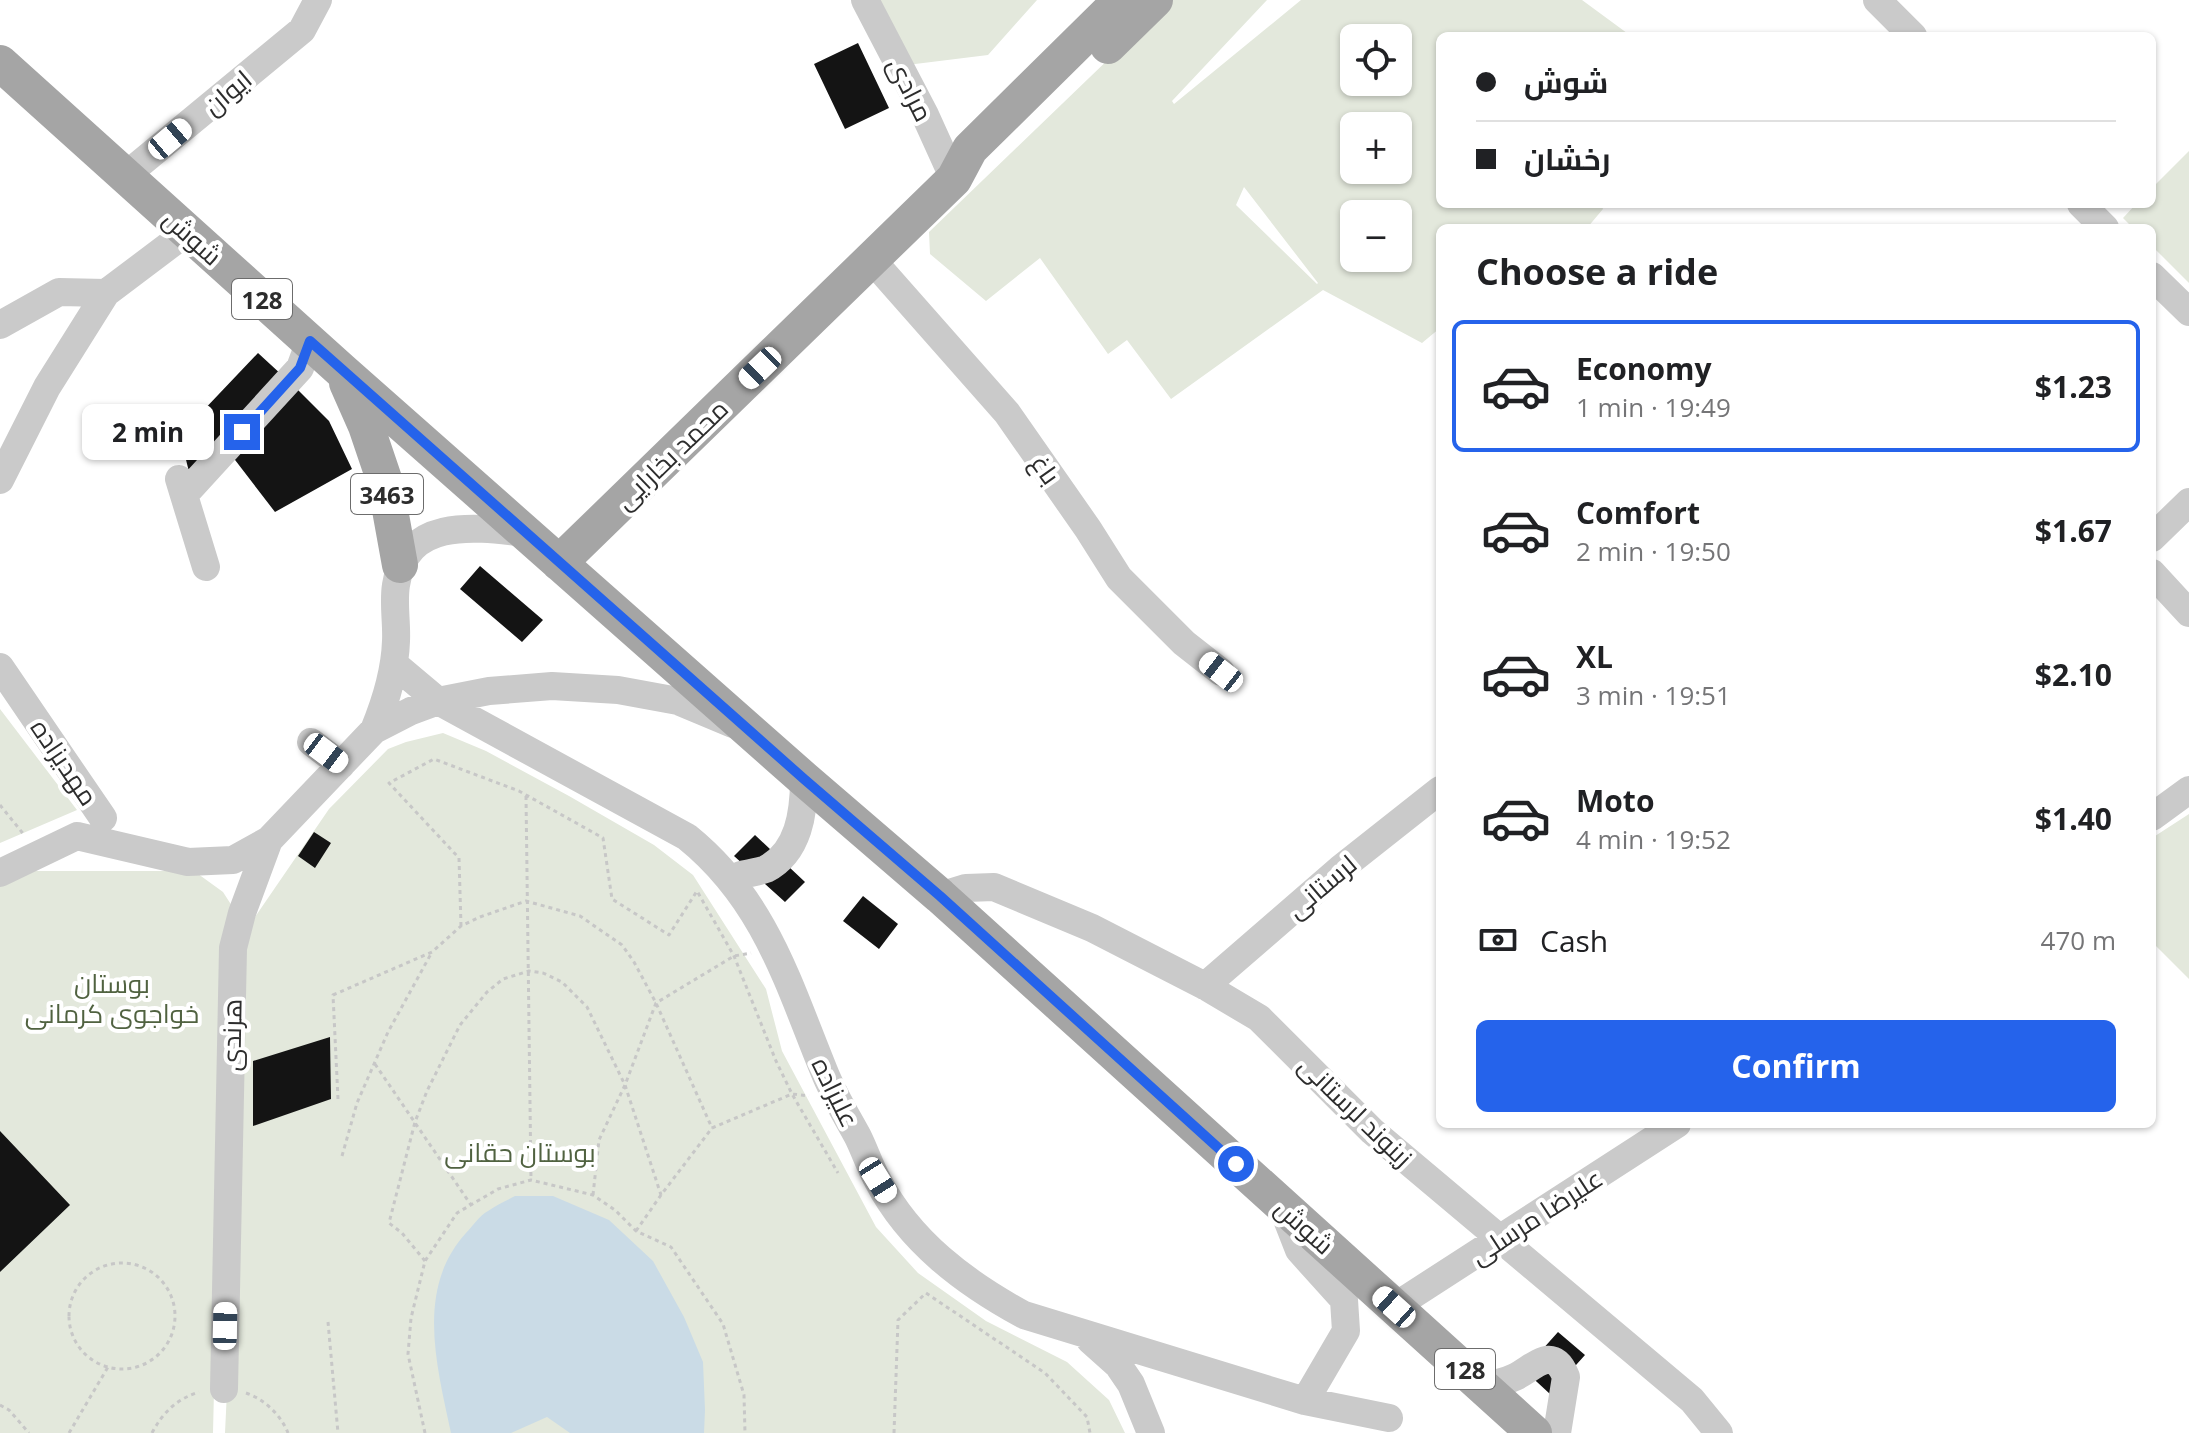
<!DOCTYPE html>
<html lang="en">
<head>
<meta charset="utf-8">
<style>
	:root { --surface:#fff; --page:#f6f6f6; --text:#202124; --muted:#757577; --line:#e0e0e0; --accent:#2563eb }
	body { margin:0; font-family:"Open Sans",Cairo,sans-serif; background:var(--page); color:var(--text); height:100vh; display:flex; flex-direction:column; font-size:30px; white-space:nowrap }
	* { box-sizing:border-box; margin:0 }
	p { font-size:26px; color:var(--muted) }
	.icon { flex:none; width:44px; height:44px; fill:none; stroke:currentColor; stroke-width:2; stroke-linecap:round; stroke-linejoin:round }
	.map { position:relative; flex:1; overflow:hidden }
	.panel { position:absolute; left:1436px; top:224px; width:720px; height:904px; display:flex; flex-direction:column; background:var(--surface); border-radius:12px; box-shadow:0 2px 6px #0004 }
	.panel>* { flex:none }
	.banner { position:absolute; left:1436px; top:32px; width:720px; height:176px; border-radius:12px; box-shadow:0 2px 6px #0004; display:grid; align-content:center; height:176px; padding:0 40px; background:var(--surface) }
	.tools { position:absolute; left:1340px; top:24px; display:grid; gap:16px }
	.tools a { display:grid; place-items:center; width:72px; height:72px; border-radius:12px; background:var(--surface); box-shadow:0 2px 6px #0004; font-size:40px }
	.end { position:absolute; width:36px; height:36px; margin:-18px; border:10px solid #2563eb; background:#fff; box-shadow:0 0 0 4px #fff }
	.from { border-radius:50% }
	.bubble { position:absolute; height:56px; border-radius:12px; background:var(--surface); box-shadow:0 2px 6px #0004; font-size:26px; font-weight:700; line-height:56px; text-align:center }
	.car { position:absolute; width:24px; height:48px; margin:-24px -12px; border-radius:10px; box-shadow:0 0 6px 2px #0007; background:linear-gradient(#fff 24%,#345 0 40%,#fff 0 76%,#345 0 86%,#fff 0) }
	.banner b { display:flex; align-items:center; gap:28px; height:76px; font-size:30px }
	.banner b+b { border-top:2px solid var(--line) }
	.banner i { width:20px; height:20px; background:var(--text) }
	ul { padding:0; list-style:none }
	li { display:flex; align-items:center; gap:24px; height:132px; margin:0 16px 12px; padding:0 24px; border:4px solid transparent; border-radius:12px }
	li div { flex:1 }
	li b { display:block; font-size:30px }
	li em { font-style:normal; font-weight:700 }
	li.on { border-color:var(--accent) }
	li>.icon { width:72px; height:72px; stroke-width:1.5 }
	h2 { padding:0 40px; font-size:36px; line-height:96px }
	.pay { display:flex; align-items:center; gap:20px; height:88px; padding:0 40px; font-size:30px }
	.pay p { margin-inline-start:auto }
	.button { display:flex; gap:16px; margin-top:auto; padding:16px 40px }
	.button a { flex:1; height:92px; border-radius:12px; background:var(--accent); color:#fff; font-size:32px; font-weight:700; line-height:92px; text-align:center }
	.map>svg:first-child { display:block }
	.green { fill:#e3e8dc; fill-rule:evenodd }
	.water { fill:#cadbe6 }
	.building { fill:#141414 }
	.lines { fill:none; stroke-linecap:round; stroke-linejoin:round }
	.path { stroke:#c7c7c7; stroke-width:3; stroke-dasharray:4 4; stroke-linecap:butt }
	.minor { stroke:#cacaca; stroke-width:28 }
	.major { stroke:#a5a5a5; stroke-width:36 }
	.route { stroke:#2563eb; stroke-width:10 }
	.labels { text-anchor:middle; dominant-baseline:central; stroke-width:8; stroke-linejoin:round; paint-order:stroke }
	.shield { fill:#fff; stroke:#6c6c6c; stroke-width:2 }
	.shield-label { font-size:24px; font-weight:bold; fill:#2d2d2d }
	.street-label { font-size:26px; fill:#2d2d2d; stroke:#fff }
	.park-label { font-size:26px; fill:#506240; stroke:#fff }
</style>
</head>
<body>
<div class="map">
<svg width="2189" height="1433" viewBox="0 0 2189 1433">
	<rect width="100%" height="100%" fill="#fff"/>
	<!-- green -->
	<path class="green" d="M877 0H1037L988 55 907 65Z
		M1170 0H1267L1172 101 1174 104 1301 0H1582L1631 36H1440V204H1601L1603 209 1587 228H1440V328L1422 343 1323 290 1171 399 1127 340 1108 354 1040 258 986 301 930 254 929 232ZM1354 38H1398V82H1354ZM1354 126H1398V170H1354ZM1244 187 1318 283 1317 284 1236 205ZM1354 214H1398V258H1354Z
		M2189 151V283L2152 246V228H2133L2123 218 2136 204H2152V188Z
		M0 709 77 810 0 843Z
		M443 733 486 751 569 796 654 845 693 875 766 989 782 1051 876 1227 918 1273 986 1321 1067 1362 1109 1400 1125 1433H225L239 1140 237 972 255 917 329 809 388 749 406 742Z
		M2189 814V979L2152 942V838Z
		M33 871H194L223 892 232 906 225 929 213 1433H0V885Z"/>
	<!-- water -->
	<path class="water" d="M515 1196H553L609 1220 653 1261 684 1317 703 1362 705 1410 704 1433H570L547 1417 511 1433H451C437 1366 415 1289 466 1233 473 1226 479 1216 488 1211 496 1205 506 1201 515 1196Z"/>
	<!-- building -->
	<path class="building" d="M858 43 889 108 845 129 814 64Z
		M258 353 283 376 189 472 180 435Z
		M297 389 329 421 352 469 275 512 232 456Z
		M480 566 543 620 522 642 460 589Z
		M314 832 331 843 315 868 298 856Z
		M755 835 805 882 785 902 734 856Z
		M863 896 898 924 879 949 843 921Z
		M330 1037 331 1099 253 1126V1061Z
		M0 1131 70 1205 0 1272Z
		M1558 1332 1585 1355 1550 1394 1524 1370Z"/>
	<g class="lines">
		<!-- path -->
		<path class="path" d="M526 796 531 1180
			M0 805 25 836
			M461 926 459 858 389 783 434 759 519 791 603 838 612 899 669 935 697 891 734 956 776 1061 792 1094 838 1173
			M375 1064 471 1205
			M338 1099 333 995 432 952 461 926 480 917 526 901 580 916 622 945 634 962 656 1003 712 1128
			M342 1156 357 1103 388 1032 432 952
			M593 1195 599 1140 625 1085 656 1003 734 956 751 953
			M636 1231 661 1195 712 1128 792 1094 809 1096
			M425 1261 402 1233 389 1223 415 1122 427 1091 460 1025 487 992 503 979 529 971 543 973 562 982 587 1007 625 1085 661 1195
			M69 1316a53 53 0 1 1 106 0a53 53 0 1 1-106 0Z
			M328 1322 338 1433
			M246 1393C264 1399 281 1415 288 1433
			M0 1405 9 1410 29 1433
			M69 1433 108 1367
			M152 1433C163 1412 177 1399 199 1392
			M425 1433 408 1354 411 1318 425 1261 457 1213 498 1189 531 1180 593 1195 615 1210 636 1231 671 1247 723 1324 744 1395 745 1433
			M894 1433 898 1320 926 1293 1045 1373 1087 1417 1090 1433"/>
		<!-- minor -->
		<path class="minor" d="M865 0 925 115 954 179
			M1877 0 1913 36
			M125 176 302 30 318 0
			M2081 204 2105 228
			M872 260 1007 413 1088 529 1119 578 1184 643 1221 672
			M2152 276 2189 312
			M0 325 59 292 106 293 187 232
			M179 479 206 567
			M0 480 47 387 106 293
			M184 495 300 368 310 341
			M2152 538 2189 502
			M2152 573 2189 613
			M394 664 438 701 687 837C765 900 788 983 824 1071 833 1094 846 1115 858 1137 865 1151 870 1167 878 1181 910 1242 965 1283 1024 1315L1305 1401 1389 1418
			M0 667 103 818
			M374 730C386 701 395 672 396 641 397 623 393 603 396 585 406 517 475 527 526 533
			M311 742 341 765
			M2152 817 2189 790
			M0 873 77 836 188 862 233 860 269 840
			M741 875C748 873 758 872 766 869 799 852 804 812 804 779
			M940 896 966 888 994 887 1092 928 1205 986 1259 1018 1372 1131 1692 1400 1719 1433
			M1205 986 1340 869 1440 790
			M1283 1209 1299 1250 1344 1300 1346 1331 1305 1401
			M1394 1307 1677 1124
			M1090 1340 1118 1365 1131 1384 1151 1433
			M1483 1386C1494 1384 1505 1382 1515 1377 1535 1367 1553 1344 1566 1377L1557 1433
			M224 1389 233 948 242 913 269 840 374 730 411 711 438 701 489 691 552 686 618 690 678 701 733 724"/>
		<!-- major -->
		<path class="major" d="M1108 46 1155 0
			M0 63 342 371 804 779 940 896 1534 1433
			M347 383 366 426 385 482 400 565
			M559 563 954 179 970 149 1121 0"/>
	</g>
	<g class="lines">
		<!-- route -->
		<path class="route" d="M242 432 300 368 310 341 804 779 940 896 1236 1164"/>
	</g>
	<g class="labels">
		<!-- shield labels -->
		<g class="shield">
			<rect x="232" y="279" width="60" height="40" rx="6"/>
			<rect x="351" y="474" width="72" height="40" rx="6"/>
			<rect x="1435" y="1349" width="60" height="40" rx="6"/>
		</g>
		<g class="shield-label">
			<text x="262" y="299">128</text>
			<text x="387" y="494">3463</text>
			<text x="1465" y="1369">128</text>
		</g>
		<!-- street labels -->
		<g class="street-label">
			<text transform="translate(911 89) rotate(63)">مرادی</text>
			<text transform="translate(227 92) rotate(-40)">ایوان</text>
			<text transform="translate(193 237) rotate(42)">شوش</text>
			<text transform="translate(671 454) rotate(-44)">محمد بخارایی</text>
			<text transform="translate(1046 469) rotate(55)">باغ</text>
			<text transform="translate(65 762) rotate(56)">مهدیزاده</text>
			<text transform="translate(1321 886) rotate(-40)">لرستانی</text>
			<text transform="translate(231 1035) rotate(-89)">هرندی</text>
			<text transform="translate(836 1092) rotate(64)">علیزاده</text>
			<text transform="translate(1356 1111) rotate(44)">زینوند لرستانی</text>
			<text transform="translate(1536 1216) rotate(-33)">علیرضا مرسلی</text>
			<text transform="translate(1305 1226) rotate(42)">شوش</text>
		</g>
		<!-- park labels -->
		<g class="park-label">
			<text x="112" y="983">بوستان<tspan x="112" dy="30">خواجوی کرمانی</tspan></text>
			<text x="520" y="1152">بوستان حقانی</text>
		</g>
	</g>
</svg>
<div class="tools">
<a><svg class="icon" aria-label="locate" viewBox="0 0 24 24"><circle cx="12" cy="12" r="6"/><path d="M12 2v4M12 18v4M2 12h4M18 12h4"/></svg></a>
<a>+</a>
<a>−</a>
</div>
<i class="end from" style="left:1236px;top:1164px"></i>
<i class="end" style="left:242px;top:432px"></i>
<div class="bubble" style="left:82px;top:404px;width:132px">2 min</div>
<i class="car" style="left:170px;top:139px;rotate:50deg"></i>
<i class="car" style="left:760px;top:368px;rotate:226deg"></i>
<i class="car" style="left:1221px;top:672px;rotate:308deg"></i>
<i class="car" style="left:326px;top:753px;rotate:127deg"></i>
<i class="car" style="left:878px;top:1180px;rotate:148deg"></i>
<i class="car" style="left:1394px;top:1307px;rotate:312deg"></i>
<i class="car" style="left:225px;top:1326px;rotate:1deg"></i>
<div class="banner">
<b><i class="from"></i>شوش</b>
<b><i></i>رخشان</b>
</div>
<section class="panel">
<h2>Choose a ride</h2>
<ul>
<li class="on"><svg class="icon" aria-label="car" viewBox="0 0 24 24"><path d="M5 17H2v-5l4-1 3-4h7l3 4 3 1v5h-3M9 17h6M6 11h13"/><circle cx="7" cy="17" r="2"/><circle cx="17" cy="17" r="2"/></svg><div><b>Economy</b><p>1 min · 19:49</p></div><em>$1.23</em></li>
<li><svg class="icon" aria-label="car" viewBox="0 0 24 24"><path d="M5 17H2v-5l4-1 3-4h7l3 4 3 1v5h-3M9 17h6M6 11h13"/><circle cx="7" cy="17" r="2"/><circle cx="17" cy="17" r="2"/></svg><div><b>Comfort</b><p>2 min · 19:50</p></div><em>$1.67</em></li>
<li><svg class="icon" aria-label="car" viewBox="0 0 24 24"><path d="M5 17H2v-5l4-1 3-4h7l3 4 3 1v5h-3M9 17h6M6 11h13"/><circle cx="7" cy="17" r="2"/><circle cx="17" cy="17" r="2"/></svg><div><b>XL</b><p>3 min · 19:51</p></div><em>$2.10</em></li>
<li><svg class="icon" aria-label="car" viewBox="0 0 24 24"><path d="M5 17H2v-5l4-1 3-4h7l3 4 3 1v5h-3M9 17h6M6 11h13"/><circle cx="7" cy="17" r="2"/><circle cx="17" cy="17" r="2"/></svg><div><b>Moto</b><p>4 min · 19:52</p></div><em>$1.40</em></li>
</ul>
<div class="pay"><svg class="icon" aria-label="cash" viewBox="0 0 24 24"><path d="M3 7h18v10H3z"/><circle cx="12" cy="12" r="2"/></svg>Cash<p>470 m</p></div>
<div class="button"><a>Confirm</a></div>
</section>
</div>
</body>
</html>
